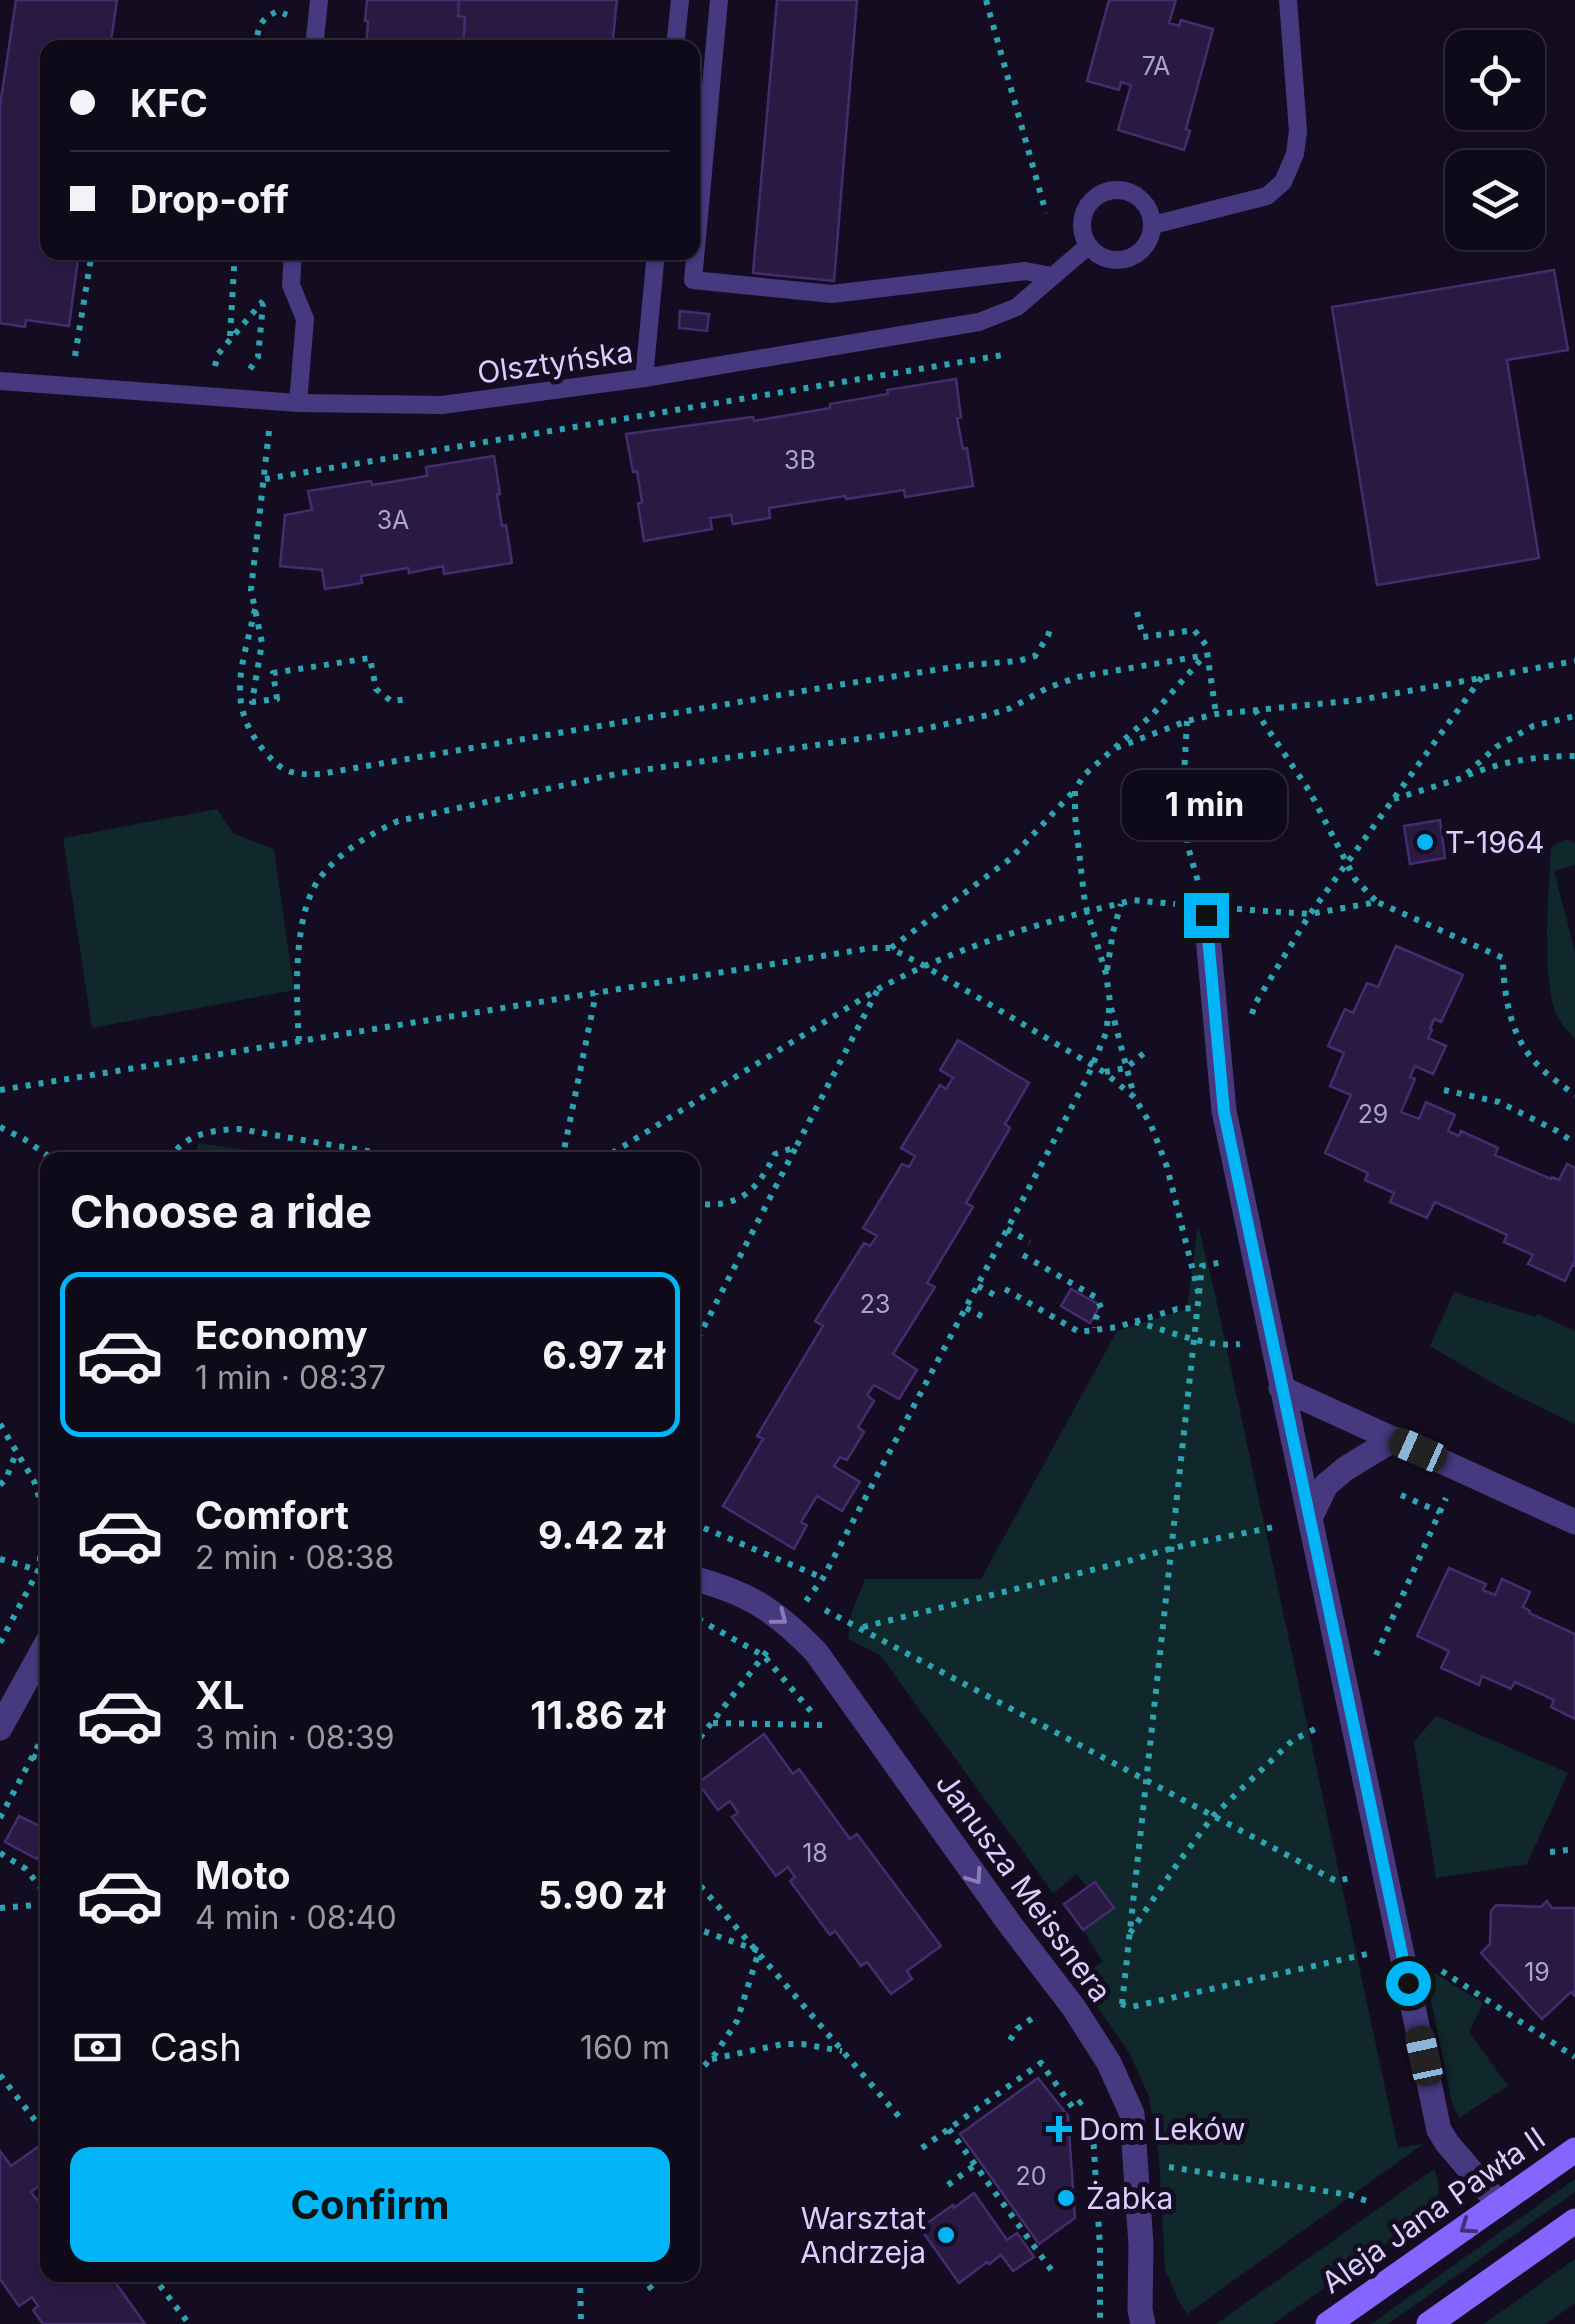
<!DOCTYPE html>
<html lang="en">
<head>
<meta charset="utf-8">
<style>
	:root { --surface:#0f0a19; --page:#181322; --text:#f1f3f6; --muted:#9b9aa2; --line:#2f2b38; --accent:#02b5f6 }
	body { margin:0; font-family:Inter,sans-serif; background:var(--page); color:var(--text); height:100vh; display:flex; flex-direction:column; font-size:38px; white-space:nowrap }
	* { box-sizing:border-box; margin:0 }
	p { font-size:32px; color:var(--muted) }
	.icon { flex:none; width:55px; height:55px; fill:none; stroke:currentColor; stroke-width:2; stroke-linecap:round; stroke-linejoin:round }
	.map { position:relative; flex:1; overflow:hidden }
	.sheet { position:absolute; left:40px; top:1152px; width:660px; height:1130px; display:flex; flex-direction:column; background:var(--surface); border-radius:20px; box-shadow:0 2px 8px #0004,0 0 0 2px var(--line) }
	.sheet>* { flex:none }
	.hud { position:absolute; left:40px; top:40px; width:660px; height:220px; border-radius:20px; box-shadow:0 2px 8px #0004,0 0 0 2px var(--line); display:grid; align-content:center; height:220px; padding:0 30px; background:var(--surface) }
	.fabs { position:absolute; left:1445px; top:30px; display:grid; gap:20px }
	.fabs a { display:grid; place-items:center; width:100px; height:100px; border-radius:20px; background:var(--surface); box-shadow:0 2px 8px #0004,0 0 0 2px var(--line); font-size:50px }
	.end { position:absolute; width:45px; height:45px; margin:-22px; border:12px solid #02b5f6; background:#111; box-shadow:0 0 0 5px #111 }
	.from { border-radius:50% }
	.bubble { position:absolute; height:70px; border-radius:20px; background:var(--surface); box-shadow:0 2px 8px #0004,0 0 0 2px var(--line); font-size:32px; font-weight:700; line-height:70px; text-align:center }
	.car { position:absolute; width:30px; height:60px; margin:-30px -15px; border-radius:12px; box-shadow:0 0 8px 2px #0007; background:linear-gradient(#222 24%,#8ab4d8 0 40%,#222 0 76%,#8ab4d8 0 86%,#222 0) }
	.hud b { display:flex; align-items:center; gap:35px; height:95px; font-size:38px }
	.hud b+b { border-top:2px solid var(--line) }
	.hud i { width:25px; height:25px; background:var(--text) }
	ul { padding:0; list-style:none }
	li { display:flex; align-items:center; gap:30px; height:165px; margin:0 20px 15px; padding:0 10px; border:5px solid transparent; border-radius:20px }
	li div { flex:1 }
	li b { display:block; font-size:38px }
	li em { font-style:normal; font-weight:700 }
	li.selected { border-color:var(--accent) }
	li>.icon { width:90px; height:90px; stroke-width:1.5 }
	h2 { padding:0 30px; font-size:45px; line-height:120px }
	.pay { display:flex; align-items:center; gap:25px; height:110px; padding:0 30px; font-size:38px }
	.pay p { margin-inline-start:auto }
	.primary-button { display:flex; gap:20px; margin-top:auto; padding:20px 30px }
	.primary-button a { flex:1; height:115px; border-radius:20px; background:var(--accent); color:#111; font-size:40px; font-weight:700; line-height:115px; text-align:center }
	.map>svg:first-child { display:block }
	.green { fill:#10272b }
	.building { fill:#281a42; stroke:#442c6e; stroke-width:2.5 }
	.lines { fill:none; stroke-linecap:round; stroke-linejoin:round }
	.path { stroke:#2fa4b1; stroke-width:6; stroke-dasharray:5 8; stroke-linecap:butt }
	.lane { stroke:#473980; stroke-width:18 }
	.street { stroke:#473980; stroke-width:25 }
	.secondary { stroke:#8366fe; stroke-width:25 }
	.oneway { stroke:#8a7cb9 }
	.oneway2 { stroke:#403179 }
	.route { stroke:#02b5f6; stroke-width:12 }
	.poi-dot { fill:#02b5f6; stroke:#140d21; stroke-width:4 }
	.labels { text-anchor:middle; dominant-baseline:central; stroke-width:10; stroke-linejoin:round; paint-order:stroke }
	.number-label { font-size:25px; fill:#aea1d0 }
	.street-label { font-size:30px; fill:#dbceff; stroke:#140d21 }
	.poi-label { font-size:30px; fill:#dbceff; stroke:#140d21; text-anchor:start }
</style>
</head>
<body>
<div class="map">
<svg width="1575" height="2324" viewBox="0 0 1575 2324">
	<rect width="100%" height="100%" fill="#140d21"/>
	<!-- green -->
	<path class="green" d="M217 809 234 834 274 849 294 990 92 1028 63 838Z
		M1566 839 1575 843V865L1554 871 1575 952V1039C1569 1032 1560 1023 1556 1014 1541 975 1549 890 1551 847Z
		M198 1143 313 1160H196Z
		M1198 1225 1213 1285 1398 2148 1423 2144 1187 2314 1178 2300 1165 2269 1159 2156 1149 2097 1130 2054 1078 1979 1103 1962 1083 1930 1114 1907 1095 1882 1087 1887 1077 1874 1053 1893 880 1655 848 1639 852 1611 865 1579H981L1117 1331 1187 1309Z
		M1454 1292 1535 1317 1538 1314 1575 1331V1424L1503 1389 1430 1346Z
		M1436 1716 1568 1773 1527 1864 1436 1878 1414 1742Z
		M1428 1972H1433L1483 2003 1469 2032 1508 2086 1459 2118 1452 2103 1426 1975Z
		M1434 2169C1441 2184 1440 2198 1431 2213L1273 2324H1216Z
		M1575 2179V2192L1388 2324H1371Z
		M1575 2259V2303L1546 2324H1484Z"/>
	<!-- building -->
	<path class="building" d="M16 0H117L110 48H48V252H79L69 326 26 320 25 327 0 323V106Z
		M367 0H459L458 16 465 17 463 48H366L368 21H365Z
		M459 0H617L612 48H463L465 17 458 16Z
		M777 0H857L834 281 753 273Z
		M1109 0H1176L1169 23 1179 26 1181 20 1213 29 1186 129 1190 131 1184 150 1118 130 1131 85 1121 82 1119 90 1087 81Z
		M1554 270 1568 350 1507 360 1539 558 1377 585 1332 307Z
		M680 311 709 314 707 331 679 328Z
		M956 379 961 417 957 418 963 449 967 448 973 486 905 497 904 490 846 499 845 496 769 508 770 518 733 524 731 515 710 518 712 529 644 541 638 503 642 502 637 471 633 472 626 434 753 417 754 421 830 408V404L888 394 887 390Z
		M494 456 500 494H497L502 526 506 525 512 563 444 574 443 566 409 573 408 568 361 576 362 583 325 589 322 570 280 566 285 515 312 510 308 491 371 481 372 485 427 476 426 467Z
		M1440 820 1445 858 1410 864 1404 826Z
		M1396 946 1463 975 1441 1022 1434 1019 1430 1029 1432 1030 1428 1038 1446 1046 1433 1074 1415 1066 1410 1077 1415 1079 1401 1112 1419 1119 1426 1102 1455 1115 1448 1131 1459 1136 1461 1131 1498 1148 1495 1155 1551 1179 1552 1177 1559 1180 1567 1164 1575 1168V1266L1573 1264 1565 1281 1528 1264 1533 1255 1504 1242 1507 1235 1435 1202 1427 1218 1390 1202 1394 1193 1365 1180 1368 1173 1325 1153 1351 1095 1330 1086 1344 1053 1328 1046 1345 1009 1353 1013 1367 983 1378 987Z
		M958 1040 1029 1083 1005 1124 1010 1128 966 1203 973 1207 927 1283 935 1287 893 1354 917 1370 899 1399 874 1385 867 1395 874 1401 858 1427 864 1432 847 1460 840 1457 834 1466 860 1482 842 1511 817 1496 801 1522 807 1525 794 1549 723 1506 763 1439 757 1436 823 1326 815 1321 864 1243 870 1246 877 1236 863 1228 902 1164 909 1167 915 1156 901 1148 940 1085 946 1089 953 1078 940 1070Z
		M1071 1289 1100 1305 1090 1323 1061 1306Z
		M1449 1568 1486 1584 1483 1590 1495 1595 1502 1579 1530 1592 1523 1607 1530 1611 1529 1613 1575 1634V1719L1551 1707 1554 1700 1515 1682 1511 1689 1482 1676 1479 1685 1441 1668 1449 1651 1417 1636Z
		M764 1734 793 1774 799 1769 850 1839 857 1834 941 1946 907 1971 912 1979 891 1994 867 1962 861 1966 835 1931 830 1935 790 1881 795 1877 788 1867 776 1876 732 1817 738 1813 730 1801 718 1810 698 1783Z
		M19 1816 48 1830V1838L37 1859 5 1842Z
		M1095 1882 1114 1908 1083 1930 1064 1904Z
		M1547 1901 1552 1908H1575V1996L1571 1992 1542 2019 1481 1953 1490 1944 1491 1911 1496 1905 1541 1907Z
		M1038 2078 1068 2116 1075 2218 1039 2244 960 2134Z
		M38 2147 48 2161V2179L31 2192 48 2214V2275H110L145 2324H43L33 2310 38 2306 32 2297 19 2306 0 2279V2151L11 2166Z
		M974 2193 1007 2240 1017 2233 1034 2257 1013 2271 1001 2255 989 2264 987 2262 959 2283 920 2228 953 2205 954 2208Z"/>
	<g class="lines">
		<!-- path -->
		<path class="path" d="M986 0 1046 213
			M255 48C259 27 258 20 278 11L287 15
			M230 336 235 252
			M75 356 92 252
			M215 366 218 354 263 301
			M250 369 258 357 263 304
			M269 431 251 590 262 643 252 702 277 699 273 673 370 658 376 689 391 701 410 699
			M265 479 1003 355
			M255 609C243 665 224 703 265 752 283 773 293 775 320 774L844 684 968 665 1018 661 1035 656 1048 636 1051 624
			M1137 612 1143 637 1194 630 1206 645 1216 714
			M1255 710 1310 792 1355 879 1376 901
			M1187 721 1183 794 1188 847 1199 885
			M1116 748 1187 721 1216 714 1359 700 1575 661
			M1468 775C1504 761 1537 756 1575 756
			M1394 799 1462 778 1496 747 1533 726 1575 716
			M1237 909 1310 914 1377 902 1503 958C1503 988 1509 1027 1527 1052 1539 1070 1558 1082 1575 1095
			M891 948 1010 859 1074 791
			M1107 970 1113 932 1121 904
			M1111 1008 1133 1092
			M1252 1014 1255 1004 1310 914 1482 677
			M299 1041C296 996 292 909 323 874 343 850 370 834 398 821L621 773 914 731 988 715 1011 708 1047 688 1078 677 1201 656
			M1105 1072 1126 1068 1149 1049
			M0 1090 871 948H890L923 965 1104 1072 1134 1097 1151 1125 1167 1167 1199 1295
			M1444 1090 1499 1102 1557 1131 1575 1143
			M0 1127 24 1139 54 1160
			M169 1160C184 1134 211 1130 239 1129L419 1160
			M562 1160 596 993
			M601 1160 878 989C954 948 1038 923 1122 903L1132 900 1175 904
			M692 1203C737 1210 757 1192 775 1154L796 1147 877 991
			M1007 1229 1030 1242
			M1023 1255 1097 1298 1101 1308 1096 1318 1095 1328
			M978 1286 1000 1298
			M1005 1289 1079 1332 1117 1327 1177 1309 1197 1308
			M966 1308 989 1320
			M1135 1322C1169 1330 1205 1348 1240 1344
			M692 1350 796 1147
			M0 1424 34 1481 42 1507V1539L39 1569 0 1643
			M0 1485 6 1479 16 1453
			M1401 1495 1440 1512
			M692 1523 823 1578
			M0 1559 48 1573
			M806 1601 823 1578 1087 1078 1106 1033 1110 1002 1106 974 1085 904 1075 816V790L1084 775 1152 715 1204 656
			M825 1610 1336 1881 1350 1878
			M698 1619 764 1656 814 1715
			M863 1627 1132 1560C1179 1544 1229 1537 1278 1526
			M1376 1655 1446 1498
			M713 1723 822 1725
			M692 1748 768 1650
			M32 1756 48 1762
			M0 1818 48 1727
			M1550 1852 1575 1849
			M0 1853 26 1869 48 1897
			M692 1876 901 2119
			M0 1908 48 1904
			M692 1927 759 1951 737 2021 716 2053 692 2079
			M1130 1933 1178 1863 1214 1815 1293 1740 1319 1727
			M1442 1971 1575 2057
			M1121 2004 1131 2007 1367 1954
			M1122 2004 1202 1266 1223 1262
			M1010 2040 1017 2029 1034 2017
			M712 2059 783 2044H802L842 2051
			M0 2075 48 2137
			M1092 2118 1100 2247V2324
			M949 2129 1052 2271
			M922 2148 1041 2063 1073 2108 1087 2097
			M1169 2167 1350 2195 1367 2201
			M948 2185 975 2165
			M152 2275 189 2324
			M580 2275 581 2324
			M641 2275 656 2295"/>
		<!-- lane -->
		<path class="lane" d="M719 0 693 280 832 294 1025 271 1052 276
			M314 48 319 0
			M675 48 680 0
			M1082 225a35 35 0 1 1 70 0a35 35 0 1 1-70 0Z
			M1153 225 1267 196 1283 182 1295 154 1298 131 1288 0
			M293 252 291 285 305 319 298 403
			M644 378 656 252
			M0 381 298 403 442 405 644 378 979 322 1017 307 1088 246"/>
		<!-- street -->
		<path class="street" d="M1206 915 1224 1111 1439 2130 1447 2143 1499 2204
			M1281 1388 1575 1522
			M1310 1518 1326 1485 1345 1469 1394 1439
			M692 1578C749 1593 775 1610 816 1652L1009 1923 1074 2008 1109 2063 1132 2114 1141 2245 1140 2310 1143 2324
			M0 1728 48 1641"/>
		<!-- secondary -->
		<path class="secondary" d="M1328 2324 1575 2150
			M1429 2324 1575 2221"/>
	</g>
	<!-- one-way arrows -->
	<defs><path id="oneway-chevron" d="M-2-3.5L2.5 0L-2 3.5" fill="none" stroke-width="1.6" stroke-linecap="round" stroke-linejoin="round" transform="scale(2.5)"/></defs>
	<g class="oneway">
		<use href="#oneway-chevron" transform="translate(780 1618) rotate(38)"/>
		<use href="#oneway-chevron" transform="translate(975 1877) rotate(55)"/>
	</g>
	<use class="oneway2" href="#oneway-chevron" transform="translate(1467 2227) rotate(145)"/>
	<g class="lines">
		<!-- route -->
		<path class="route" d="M1206 915 1224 1112 1408 1983"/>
	</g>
	<!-- markers -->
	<g class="poi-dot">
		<circle cx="1425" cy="842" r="10"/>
		<path d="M1054 2114h10v10h10v10h-10v10h-10v-10h-10v-10h10z"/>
		<circle cx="1066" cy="2198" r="10"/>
		<circle cx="946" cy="2235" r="10"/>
	</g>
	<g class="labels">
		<!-- number labels -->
		<g class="number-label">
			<text x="1156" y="66">7A</text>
			<text x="800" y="460">3B</text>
			<text x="393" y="520">3A</text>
			<text x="1373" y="1114">29</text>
			<text x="875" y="1304">23</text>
			<text x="815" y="1853">18</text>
			<text x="1537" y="1972">19</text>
			<text x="1031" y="2176">20</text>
		</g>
		<!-- street labels -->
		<g class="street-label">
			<text transform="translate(555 362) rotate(-8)">Olsztyńska</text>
			<text transform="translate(1024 1887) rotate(54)">Janusza Meissnera</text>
			<text transform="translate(1433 2210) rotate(-35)">Aleja Jana Pawła II</text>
		</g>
		<!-- poi labels -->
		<g class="poi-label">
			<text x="1445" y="842">T-1964</text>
			<text x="1079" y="2129">Dom Leków</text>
			<text x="1086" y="2198">Żabka</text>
			<text x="926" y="2218" text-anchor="end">Warsztat<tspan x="926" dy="34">Andrzeja</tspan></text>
		</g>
	</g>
</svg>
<div class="fabs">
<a><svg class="icon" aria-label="locate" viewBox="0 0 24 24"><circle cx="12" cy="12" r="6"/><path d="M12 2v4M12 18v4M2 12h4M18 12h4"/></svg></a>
<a><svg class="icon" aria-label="layers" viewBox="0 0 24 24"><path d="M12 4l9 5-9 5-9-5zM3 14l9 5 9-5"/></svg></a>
</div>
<i class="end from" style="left:1408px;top:1983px"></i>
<i class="end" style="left:1206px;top:915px"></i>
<div class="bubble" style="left:1122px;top:770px;width:165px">1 min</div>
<i class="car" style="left:1418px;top:1450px;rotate:294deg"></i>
<i class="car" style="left:1424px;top:2056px;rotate:348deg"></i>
<div class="hud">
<b><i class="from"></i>KFC</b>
<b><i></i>Drop-off</b>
</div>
<section class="sheet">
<h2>Choose a ride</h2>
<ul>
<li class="selected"><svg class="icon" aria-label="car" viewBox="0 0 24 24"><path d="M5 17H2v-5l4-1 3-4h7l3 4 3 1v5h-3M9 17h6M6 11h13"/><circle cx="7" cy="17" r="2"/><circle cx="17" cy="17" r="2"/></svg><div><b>Economy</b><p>1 min · 08:37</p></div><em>6.97 zł</em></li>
<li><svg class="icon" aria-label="car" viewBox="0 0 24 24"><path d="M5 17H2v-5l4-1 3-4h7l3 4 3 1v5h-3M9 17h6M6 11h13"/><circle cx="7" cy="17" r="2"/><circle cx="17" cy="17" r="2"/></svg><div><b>Comfort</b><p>2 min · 08:38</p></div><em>9.42 zł</em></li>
<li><svg class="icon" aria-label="car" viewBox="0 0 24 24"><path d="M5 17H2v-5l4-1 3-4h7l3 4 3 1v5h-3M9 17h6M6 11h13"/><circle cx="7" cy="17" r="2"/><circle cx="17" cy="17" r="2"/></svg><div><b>XL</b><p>3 min · 08:39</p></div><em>11.86 zł</em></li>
<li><svg class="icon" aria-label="car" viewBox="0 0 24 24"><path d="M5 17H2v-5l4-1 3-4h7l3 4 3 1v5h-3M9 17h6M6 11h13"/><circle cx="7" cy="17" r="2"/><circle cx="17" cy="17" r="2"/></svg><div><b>Moto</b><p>4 min · 08:40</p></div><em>5.90 zł</em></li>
</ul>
<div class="pay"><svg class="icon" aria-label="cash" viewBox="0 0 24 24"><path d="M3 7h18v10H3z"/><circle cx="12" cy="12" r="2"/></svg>Cash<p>160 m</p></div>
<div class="primary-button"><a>Confirm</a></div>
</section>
</div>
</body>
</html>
